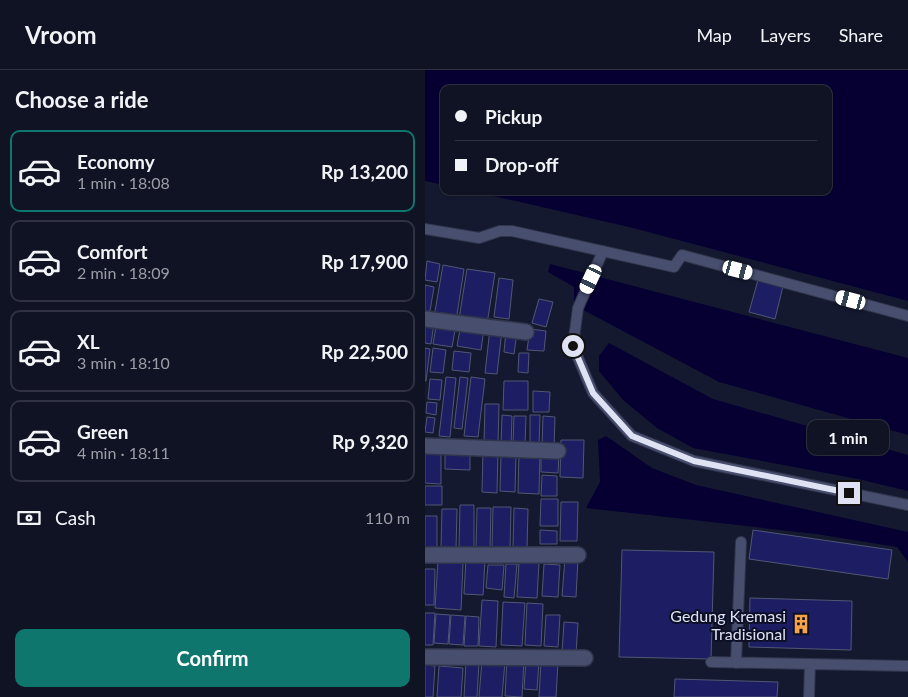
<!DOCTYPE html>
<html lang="en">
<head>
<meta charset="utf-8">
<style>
	:root { --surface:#101324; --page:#1e2031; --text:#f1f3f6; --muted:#9c9ea6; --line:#303241; --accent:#0f766e }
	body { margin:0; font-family:Lato,sans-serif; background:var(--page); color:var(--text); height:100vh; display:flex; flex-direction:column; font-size:19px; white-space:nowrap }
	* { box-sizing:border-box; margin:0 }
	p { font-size:16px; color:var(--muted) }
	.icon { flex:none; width:28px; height:28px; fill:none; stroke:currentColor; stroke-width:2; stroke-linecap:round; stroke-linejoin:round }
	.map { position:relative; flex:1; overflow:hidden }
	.details { display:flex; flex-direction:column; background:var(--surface); width:425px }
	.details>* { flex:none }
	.top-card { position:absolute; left:15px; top:15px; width:392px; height:110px; border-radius:10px; box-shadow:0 1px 4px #0004,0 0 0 1px var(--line); display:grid; align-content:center; height:110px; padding:0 15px; background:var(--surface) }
	.end { position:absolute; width:22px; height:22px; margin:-11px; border:6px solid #dee2f3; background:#111; box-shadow:0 0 0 2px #111 }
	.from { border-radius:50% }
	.bubble { position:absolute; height:35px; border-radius:10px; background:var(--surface); box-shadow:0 1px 4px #0004,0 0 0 1px var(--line); font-size:16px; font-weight:700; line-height:35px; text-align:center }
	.car { position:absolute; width:15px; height:30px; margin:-15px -8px; border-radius:6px; box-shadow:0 0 4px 1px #0007; background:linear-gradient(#fff 24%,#345 0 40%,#fff 0 76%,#345 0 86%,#fff 0) }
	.top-card b { display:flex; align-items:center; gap:18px; height:48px; font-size:19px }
	.top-card b+b { border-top:1px solid var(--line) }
	.top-card i { width:12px; height:12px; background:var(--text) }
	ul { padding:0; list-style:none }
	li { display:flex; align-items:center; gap:15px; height:82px; margin:0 10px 8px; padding:0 5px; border:2px solid var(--line); border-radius:10px }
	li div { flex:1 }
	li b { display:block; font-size:19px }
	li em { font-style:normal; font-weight:700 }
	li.current { border-color:var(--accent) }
	li>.icon { width:45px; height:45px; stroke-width:1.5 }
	h2 { padding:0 15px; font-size:22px; line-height:60px }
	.pay { display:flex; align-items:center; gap:12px; height:55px; padding:0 15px; font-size:19px }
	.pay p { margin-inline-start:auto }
	.action { display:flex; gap:10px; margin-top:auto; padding:10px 15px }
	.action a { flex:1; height:58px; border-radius:10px; background:var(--accent); color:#fff; font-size:20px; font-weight:700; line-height:58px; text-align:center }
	header { display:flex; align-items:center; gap:30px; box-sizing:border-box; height:70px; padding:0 25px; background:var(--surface); border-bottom:1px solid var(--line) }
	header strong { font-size:24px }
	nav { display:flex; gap:28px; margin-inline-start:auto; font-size:18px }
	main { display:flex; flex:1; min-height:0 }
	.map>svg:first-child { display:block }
	.water { fill:#060032 }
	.building { fill:#1c1d63; stroke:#515773 }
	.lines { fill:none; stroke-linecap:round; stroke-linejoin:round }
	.service-casing { stroke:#31354b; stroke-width:12 }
	.minor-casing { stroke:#31354b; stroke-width:18 }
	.service { stroke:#474e6e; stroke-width:10 }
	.minor { stroke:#474e6e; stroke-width:15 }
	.route { stroke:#dee2f3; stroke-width:6 }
	.labels { text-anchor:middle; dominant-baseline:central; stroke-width:4; stroke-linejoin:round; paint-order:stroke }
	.poi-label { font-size:16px; fill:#dee2f3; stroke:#0c0f26; text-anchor:end }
</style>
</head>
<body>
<header>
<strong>Vroom</strong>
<nav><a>Map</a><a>Layers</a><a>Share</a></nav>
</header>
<main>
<section class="details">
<h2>Choose a ride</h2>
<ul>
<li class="current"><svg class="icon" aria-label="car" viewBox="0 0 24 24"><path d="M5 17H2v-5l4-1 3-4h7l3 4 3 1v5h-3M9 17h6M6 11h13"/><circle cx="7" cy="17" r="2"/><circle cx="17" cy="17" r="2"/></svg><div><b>Economy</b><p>1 min · 18:08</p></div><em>Rp 13,200</em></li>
<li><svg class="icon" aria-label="car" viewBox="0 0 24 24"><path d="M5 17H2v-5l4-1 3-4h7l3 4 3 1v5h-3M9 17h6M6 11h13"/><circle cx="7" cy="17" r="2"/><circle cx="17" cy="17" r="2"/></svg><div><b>Comfort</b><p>2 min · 18:09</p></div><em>Rp 17,900</em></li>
<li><svg class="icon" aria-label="car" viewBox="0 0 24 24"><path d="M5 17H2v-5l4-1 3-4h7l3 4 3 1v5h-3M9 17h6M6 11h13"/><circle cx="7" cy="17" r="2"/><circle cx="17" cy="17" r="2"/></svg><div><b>XL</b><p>3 min · 18:10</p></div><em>Rp 22,500</em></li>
<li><svg class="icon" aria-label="car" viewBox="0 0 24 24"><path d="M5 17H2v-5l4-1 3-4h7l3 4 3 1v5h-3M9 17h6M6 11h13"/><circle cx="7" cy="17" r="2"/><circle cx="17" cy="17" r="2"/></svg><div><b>Green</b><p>4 min · 18:11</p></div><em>Rp 9,320</em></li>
</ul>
<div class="pay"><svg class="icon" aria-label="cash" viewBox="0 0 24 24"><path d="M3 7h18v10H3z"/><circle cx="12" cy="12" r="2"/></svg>Cash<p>110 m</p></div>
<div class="action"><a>Confirm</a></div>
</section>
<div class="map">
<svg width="483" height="627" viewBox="0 0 483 627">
	<rect width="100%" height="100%" fill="#151930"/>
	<!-- water -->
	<path class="water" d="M0 0H483V231L208 158 47 121H404V19H19V115L0 111Z
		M125 194 483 288V365L294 312 149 235V217L123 202Z
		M184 273 288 329 483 385V421L433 409 268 378 232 358 198 330 174 301V286Z
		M181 366 227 398 271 415 483 462V492L472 477 391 464 161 438 175 412 173 370Z"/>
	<!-- building -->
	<path class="building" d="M2 191 15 194 12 212 0 210Z
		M18 195 39 199 31 251 9 247Z
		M42 199 70 203 62 254 34 249Z
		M74 208 88 210 84 249 69 247Z
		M333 210 358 216 350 249 324 242Z
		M0 215 9 217 5 241H0Z
		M114 229 128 232 121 257 107 253Z
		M0 251 9 253 6 274 0 273Z
		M12 251 31 255 27 277 8 274Z
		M36 254 59 258 56 280 32 276Z
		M65 259 77 260 72 304 60 303Z
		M105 259 121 261 119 281 102 280Z
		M81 261 92 262 89 284 79 282Z
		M0 278 5 279 1 311H0Z
		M8 278 21 280 18 303 5 302Z
		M29 281 46 283 44 302 27 300Z
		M94 283H104L103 303 93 302Z
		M21 307 31 308 25 367 14 366Z
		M35 307 43 308 37 359 29 358Z
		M46 307 60 309 53 367 39 366Z
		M5 309 17 310 15 330 3 329Z
		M79 311H103V340H78Z
		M108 321 125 322 124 342H108Z
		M2 332 12 333 11 345 1 343Z
		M60 334H74L73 375 59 374Z
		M77 345 87 346 86 376 76 375Z
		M105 345H115L114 377 105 376Z
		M89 346H101L100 375H88Z
		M118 346 130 347 129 378 117 377Z
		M2 347 10 348 8 363 0 362Z
		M136 370H159L158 408 135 407Z
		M58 380 73 381 72 423 57 422Z
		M0 381H16V414L0 413Z
		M94 382 115 383 114 424 93 423Z
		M116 383 134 384 133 403 116 402Z
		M20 384H45V400L20 399Z
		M76 384H91L90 422 75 421Z
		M117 405 132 406V426H116Z
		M0 416H17V435H0Z
		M116 429H133V456H115Z
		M136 432H153L152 471H135Z
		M35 435H49V478H34Z
		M68 437H86L85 479 67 478Z
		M52 438H66L65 478H51Z
		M89 438 103 439 102 478H88Z
		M17 439H32L31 479 16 478Z
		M0 446H12V477H0Z
		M115 460 132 461V474H115Z
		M328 460 467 480 463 509 324 489Z
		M197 480 289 482 286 589 194 587Z
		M140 488 153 489 151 527 137 526Z
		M41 489 60 490 58 525 39 524Z
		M13 491 38 493 36 540 10 538Z
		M94 492 114 493 112 528 92 527Z
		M81 494H92L89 528 79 527Z
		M119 494 135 495 133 527 117 526Z
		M63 495H79L77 520 61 518Z
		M0 499H10L9 535H0Z
		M325 528 427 531 426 580 324 577Z
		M57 530 73 531 71 577 54 576Z
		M78 532 100 533 97 576 76 575Z
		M102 533 118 534 116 576 100 575Z
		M0 543H10L8 575H0Z
		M11 544 25 545 23 574 9 573Z
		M26 545 40 546 38 575 24 574Z
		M121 545H135L133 577 119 576Z
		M41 546 54 547 53 576H39Z
		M139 552 153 553 151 583 137 582Z
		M82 588 99 589 97 627 80 626Z
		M57 590 80 591 77 627H54Z
		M101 590 114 591 112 620 99 619Z
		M116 591 133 592 131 627H114Z
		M41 592 54 593 52 627H39Z
		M0 595 10 596 8 627H0Z
		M14 596 38 598 36 627H12Z
		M250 609 353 612 352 627H249Z"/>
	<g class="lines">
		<defs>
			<path id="service" d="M0 159 54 168 75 161H87L249 197 257 185 483 246
				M178 181 153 238 148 276 168 323 207 366 269 391 483 435
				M286 592 483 596
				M311 593 316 472
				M384 627 385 594"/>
			<path id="minor" d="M0 249 101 262
				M0 376 133 381
				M0 485H153
				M0 587 160 588"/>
		</defs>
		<!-- service casing -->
		<use href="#service" class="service-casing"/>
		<!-- minor casing -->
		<use href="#minor" class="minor-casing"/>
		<!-- service -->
		<use href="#service" class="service"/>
		<!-- minor -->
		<use href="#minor" class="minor"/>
	</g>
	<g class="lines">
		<!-- route -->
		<path class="route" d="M148 276 168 323 207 366 269 391 424 423"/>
	</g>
	<!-- icons -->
	<defs>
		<symbol id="building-bare" viewBox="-9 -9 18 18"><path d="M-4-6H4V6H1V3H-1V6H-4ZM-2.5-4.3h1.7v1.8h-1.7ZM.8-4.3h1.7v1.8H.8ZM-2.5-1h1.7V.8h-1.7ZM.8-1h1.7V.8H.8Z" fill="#f6a247" stroke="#0c0f26" stroke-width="2.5" paint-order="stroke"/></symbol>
	</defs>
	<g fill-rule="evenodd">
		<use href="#building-bare" x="362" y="540" width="28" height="28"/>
	</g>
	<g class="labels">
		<!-- poi labels -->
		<g class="poi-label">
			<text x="361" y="545">Gedung Kremasi<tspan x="361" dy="18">Tradisional</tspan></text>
		</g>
	</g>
</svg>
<i class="end from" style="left:148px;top:276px"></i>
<i class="end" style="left:424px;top:423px"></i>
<div class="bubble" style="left:382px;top:350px;width:82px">1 min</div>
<i class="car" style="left:313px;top:200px;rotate:105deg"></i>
<i class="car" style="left:166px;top:209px;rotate:205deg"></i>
<i class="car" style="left:426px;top:230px;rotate:285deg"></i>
<div class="top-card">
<b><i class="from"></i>Pickup</b>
<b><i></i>Drop-off</b>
</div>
</div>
</main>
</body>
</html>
